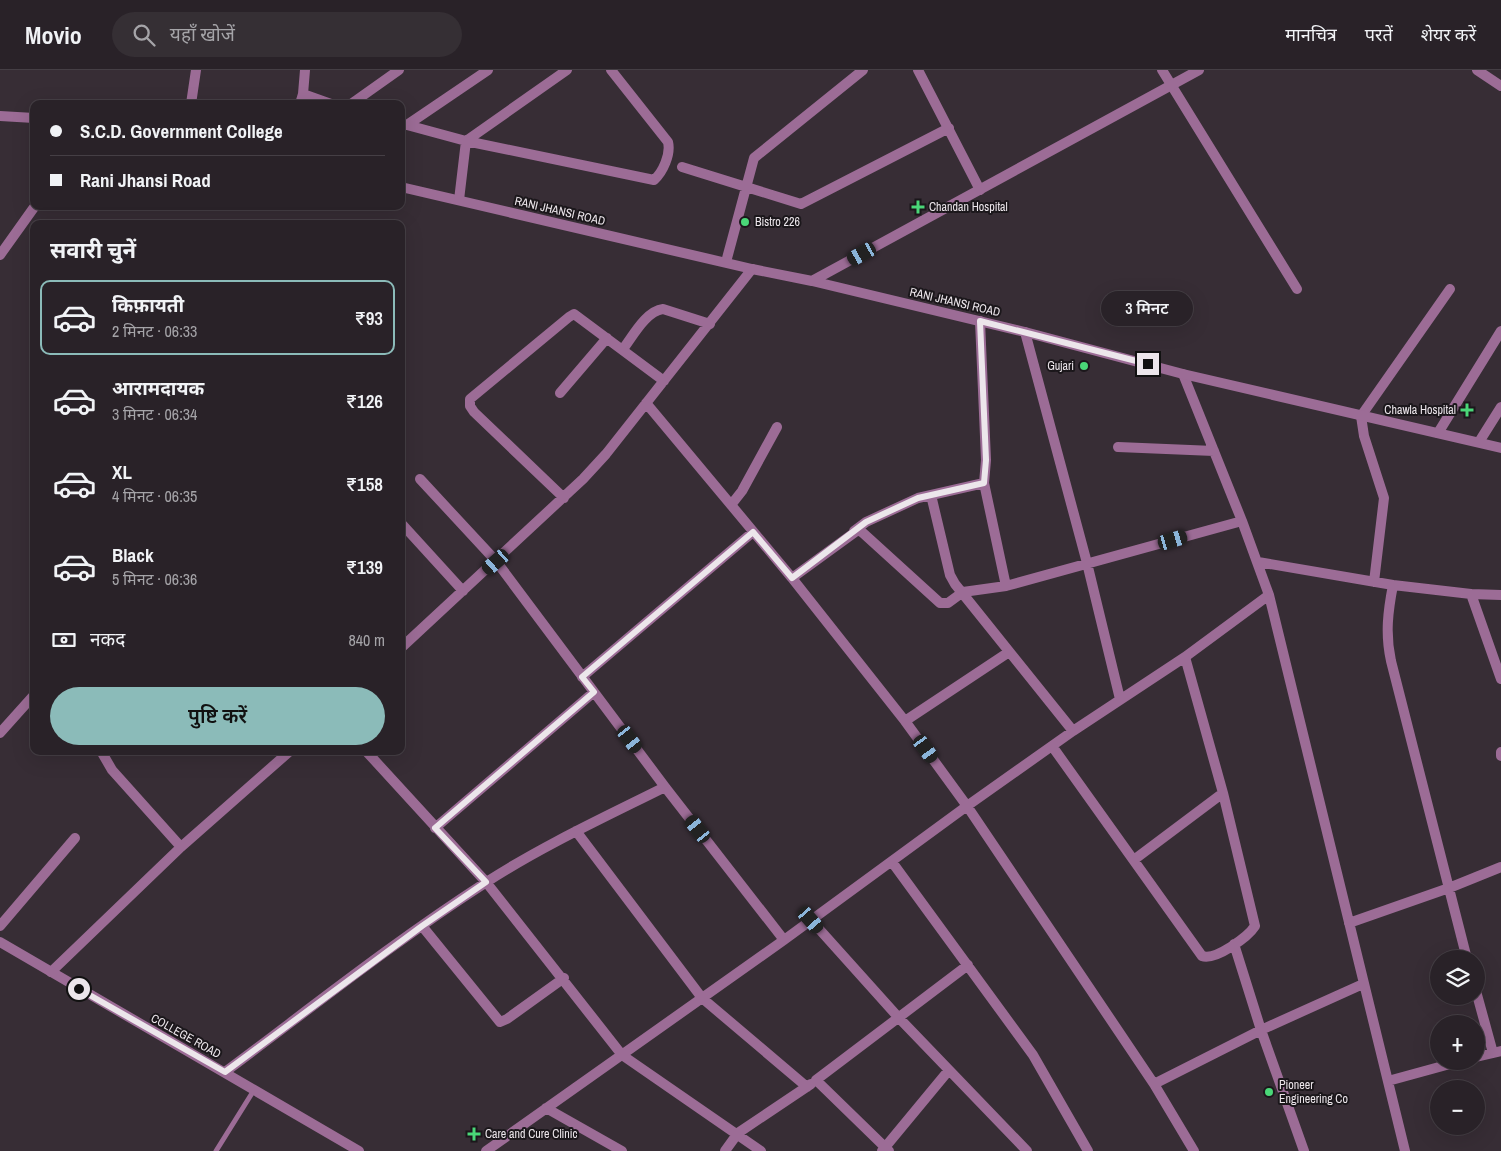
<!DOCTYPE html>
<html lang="hi">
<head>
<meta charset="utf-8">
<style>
	:root { --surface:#292228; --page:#352f34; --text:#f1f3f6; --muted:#a5a4a8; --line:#453f45; --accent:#8bbbb9 }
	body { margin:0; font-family:"Archivo Narrow","Noto Sans Devanagari",sans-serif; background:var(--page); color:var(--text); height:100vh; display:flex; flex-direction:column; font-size:19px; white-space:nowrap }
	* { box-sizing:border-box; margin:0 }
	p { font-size:16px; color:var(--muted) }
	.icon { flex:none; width:28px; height:28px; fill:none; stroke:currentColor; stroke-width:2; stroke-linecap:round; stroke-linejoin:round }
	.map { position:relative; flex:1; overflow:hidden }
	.sheet { position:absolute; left:30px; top:150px; width:375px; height:535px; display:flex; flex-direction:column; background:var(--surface); border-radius:10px; box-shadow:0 5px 20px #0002,0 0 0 1px var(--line) }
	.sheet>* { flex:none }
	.top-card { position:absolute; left:30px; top:30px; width:375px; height:110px; border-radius:10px; box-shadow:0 5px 20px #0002,0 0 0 1px var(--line); display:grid; align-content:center; height:110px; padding:0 20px; background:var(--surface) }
	.buttons { position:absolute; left:1430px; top:880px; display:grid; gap:10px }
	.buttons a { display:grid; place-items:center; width:55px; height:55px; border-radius:50%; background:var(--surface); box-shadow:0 5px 20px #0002,0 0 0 1px var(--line); font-size:25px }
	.end { position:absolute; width:22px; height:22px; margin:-11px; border:6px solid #ece6eb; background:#111; box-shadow:0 0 0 2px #111 }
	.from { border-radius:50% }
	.bubble { position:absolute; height:35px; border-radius:18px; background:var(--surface); box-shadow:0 5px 20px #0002,0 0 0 1px var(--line); font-size:16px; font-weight:600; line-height:35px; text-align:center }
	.car { position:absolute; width:15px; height:30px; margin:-15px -8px; border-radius:6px; box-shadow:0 0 4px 1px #0007; background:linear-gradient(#222 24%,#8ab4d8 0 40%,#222 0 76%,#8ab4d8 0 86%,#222 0) }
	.top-card b { display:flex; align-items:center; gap:18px; height:48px; font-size:19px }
	.top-card b+b { border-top:1px solid var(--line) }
	.top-card i { width:12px; height:12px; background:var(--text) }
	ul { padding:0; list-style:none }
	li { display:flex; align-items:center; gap:15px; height:75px; margin:0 10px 8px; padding:0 10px; border:2px solid transparent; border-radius:10px }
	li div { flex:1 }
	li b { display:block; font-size:19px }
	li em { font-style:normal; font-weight:600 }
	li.on { border-color:var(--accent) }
	li>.icon { width:45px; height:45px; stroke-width:1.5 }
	h2 { padding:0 20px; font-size:22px; line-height:60px }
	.pay { display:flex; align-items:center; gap:12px; height:55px; padding:0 20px; font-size:19px }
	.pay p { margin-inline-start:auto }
	.cta { display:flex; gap:10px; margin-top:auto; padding:10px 20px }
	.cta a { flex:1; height:58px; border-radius:30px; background:var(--accent); color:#111; font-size:20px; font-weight:600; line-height:58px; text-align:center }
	header { display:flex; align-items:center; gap:30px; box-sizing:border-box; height:70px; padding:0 25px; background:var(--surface); border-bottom:1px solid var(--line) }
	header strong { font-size:24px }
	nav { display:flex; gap:28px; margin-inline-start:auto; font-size:18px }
	.search { width:350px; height:45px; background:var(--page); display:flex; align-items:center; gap:12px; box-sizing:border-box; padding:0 18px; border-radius:28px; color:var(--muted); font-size:19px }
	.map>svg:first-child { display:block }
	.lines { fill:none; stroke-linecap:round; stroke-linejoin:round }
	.service { stroke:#9c6c96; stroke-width:5 }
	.minor { stroke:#9c6c96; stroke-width:10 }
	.tertiary { stroke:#9c6c96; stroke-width:10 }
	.route { stroke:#ece6eb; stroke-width:6 }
	.poi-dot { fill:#4ad778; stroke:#1b171b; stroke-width:2 }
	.labels { text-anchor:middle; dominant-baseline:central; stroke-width:4; stroke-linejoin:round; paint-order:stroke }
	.poi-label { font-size:12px; fill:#ece6eb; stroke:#1b171b; text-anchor:start }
	.street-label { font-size:12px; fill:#ece6eb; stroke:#1b171b }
</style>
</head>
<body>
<header>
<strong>Movio</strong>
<div class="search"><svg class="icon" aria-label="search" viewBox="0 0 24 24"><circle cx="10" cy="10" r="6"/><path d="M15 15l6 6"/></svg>यहाँ खोजें</div>
<nav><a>मानचित्र</a><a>परतें</a><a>शेयर करें</a></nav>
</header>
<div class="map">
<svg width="1501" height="1081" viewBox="0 0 1501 1081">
	<rect width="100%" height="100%" fill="#372d35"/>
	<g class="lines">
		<!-- service -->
		<path class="service" d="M216 1081 254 1020"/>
		<!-- minor -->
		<path class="minor" d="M918 0 980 120
			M1162 0 1297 219
			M1477 0 1501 16
			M303 24 305 0
			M191 34 196 0
			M300 34 303 24 331 34
			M351 34 399 0
			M407 55 466 71 654 110C663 102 671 84 668 72L611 0
			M407 55 488 0
			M682 97 801 134 949 58
			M459 130 466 71 567 0
			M0 185 35 136
			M726 192 754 88 863 0
			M980 251 986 390 984 413 1006 516
			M1025 262 1087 493 1120 629
			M623 279C633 266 646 241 663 239L710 254
			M1183 304 1242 451 1269 525 1405 1081
			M560 323 607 268
			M646 333 792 508 905 651 967 736 1154 1014 1194 1081
			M1438 363 1501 261
			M1479 372 1501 337
			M1118 377 1214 381
			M420 409 496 491 665 717 784 870
			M931 425 950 505 955 514 1073 661
			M564 428 474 342 470 336V329L569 247 574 244 664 311
			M731 435 742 421 777 357
			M401 453 463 521
			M854 461 866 452 918 428 984 413
			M1258 492 1393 515
			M792 508 858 460 863 463 940 533H948L963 522 1006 516 1242 451
			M1374 512 1384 428 1364 366 1361 346 1450 219
			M1501 525 1471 524 1501 609
			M401 578 583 409 606 384 752 199
			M582 607 753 462
			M905 651 1009 582
			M0 663 34 625
			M1052 676 1202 886C1215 891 1248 867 1255 856L1223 723 1185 587
			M101 681 112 700 181 777
			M366 681 486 812 622 985 761 1081
			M1501 682V686
			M435 758 594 622
			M576 761 702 928 807 1017
			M1135 789 1223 723
			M892 792 1033 985 1088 1081
			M811 850 899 948 1027 1081
			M1349 853 1449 818 1501 797
			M0 856 75 768
			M422 856 500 952 507 949 564 908
			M1234 874 1261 960 1304 1081
			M1467 889 1391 591C1385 564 1388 541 1393 515L1471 524
			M51 902 181 777 290 681
			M1476 921 1493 983
			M1476 987 1501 981
			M225 1002C311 938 395 871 485 813 542 776 605 747 665 717
			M1388 1011 1461 991
			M1154 1014 1261 960 1363 914
			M546 1038 622 1081
			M486 1081 784 870 967 736 1073 661 1185 587 1269 525
			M725 1081 738 1063 811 1014
			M882 1081 949 1000
			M889 1081 816 1010 968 895"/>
		<!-- tertiary -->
		<path class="tertiary" d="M0 46 34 48
			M401 117 752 199 812 211 1025 262 1183 304 1501 378
			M812 211 1199 0
			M0 872 359 1081"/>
	</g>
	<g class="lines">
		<!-- route -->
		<path class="route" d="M79 919 225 1002 422 856 486 812 435 758 594 622 582 607 753 462 792 508 866 452 918 428 984 413 986 390 980 251 1148 294"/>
	</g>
	<!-- markers -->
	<g class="poi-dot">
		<path d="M915.5 129.5h5v5h5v5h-5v5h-5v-5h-5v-5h5z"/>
		<circle cx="745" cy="152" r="5"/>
		<circle cx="1084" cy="296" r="5"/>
		<path d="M1464.5 332.5h5v5h5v5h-5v5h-5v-5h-5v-5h5z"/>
		<circle cx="1269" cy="1022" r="5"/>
		<path d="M471.5 1056.5h5v5h5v5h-5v5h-5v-5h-5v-5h5z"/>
	</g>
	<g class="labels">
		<!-- poi labels -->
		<g class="poi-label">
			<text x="929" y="137">Chandan Hospital</text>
			<text x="755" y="152">Bistro 226</text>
			<text x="1074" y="296" text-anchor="end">Gujari</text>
			<text x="1456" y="340" text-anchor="end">Chawla Hospital</text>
			<text x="1279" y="1015">Pioneer<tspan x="1279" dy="14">Engineering Co</tspan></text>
			<text x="485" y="1064">Care and Cure Clinic</text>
		</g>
		<!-- street labels -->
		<g class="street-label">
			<text transform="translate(560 141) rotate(13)">RANI JHANSI ROAD</text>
			<text transform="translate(955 232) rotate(13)">RANI JHANSI ROAD</text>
			<text transform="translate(186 966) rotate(29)">COLLEGE ROAD</text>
		</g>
	</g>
</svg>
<div class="buttons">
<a><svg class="icon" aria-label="layers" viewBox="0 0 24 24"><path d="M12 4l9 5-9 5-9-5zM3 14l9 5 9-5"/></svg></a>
<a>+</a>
<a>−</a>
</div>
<i class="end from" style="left:79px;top:919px"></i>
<i class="end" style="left:1148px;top:294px"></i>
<div class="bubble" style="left:1101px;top:221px;width:92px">3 मिनट</div>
<i class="car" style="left:862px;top:184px;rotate:241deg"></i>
<i class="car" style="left:1173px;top:470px;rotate:74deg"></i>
<i class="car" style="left:496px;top:492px;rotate:229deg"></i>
<i class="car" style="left:630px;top:669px;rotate:143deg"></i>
<i class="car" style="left:926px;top:679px;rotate:144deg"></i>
<i class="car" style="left:698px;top:759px;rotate:322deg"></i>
<i class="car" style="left:811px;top:850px;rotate:139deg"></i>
<div class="top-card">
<b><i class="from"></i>S.C.D. Government College</b>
<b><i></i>Rani Jhansi Road</b>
</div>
<section class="sheet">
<h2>सवारी चुनें</h2>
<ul>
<li class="on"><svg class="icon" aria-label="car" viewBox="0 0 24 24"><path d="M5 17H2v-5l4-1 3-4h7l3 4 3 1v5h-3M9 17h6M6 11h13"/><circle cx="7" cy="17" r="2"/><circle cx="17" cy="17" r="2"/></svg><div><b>किफ़ायती</b><p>2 मिनट · 06:33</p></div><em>₹93</em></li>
<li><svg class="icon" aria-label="car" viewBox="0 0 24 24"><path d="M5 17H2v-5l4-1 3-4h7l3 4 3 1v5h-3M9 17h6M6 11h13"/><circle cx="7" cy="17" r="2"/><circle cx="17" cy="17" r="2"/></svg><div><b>आरामदायक</b><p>3 मिनट · 06:34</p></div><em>₹126</em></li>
<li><svg class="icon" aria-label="car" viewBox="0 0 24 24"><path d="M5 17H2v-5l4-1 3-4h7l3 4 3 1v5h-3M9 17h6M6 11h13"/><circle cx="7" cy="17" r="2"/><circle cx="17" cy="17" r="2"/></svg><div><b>XL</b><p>4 मिनट · 06:35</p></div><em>₹158</em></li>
<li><svg class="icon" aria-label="car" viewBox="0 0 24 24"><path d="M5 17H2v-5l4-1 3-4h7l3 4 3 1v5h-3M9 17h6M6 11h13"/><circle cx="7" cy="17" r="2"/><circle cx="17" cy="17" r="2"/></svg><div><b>Black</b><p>5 मिनट · 06:36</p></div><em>₹139</em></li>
</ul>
<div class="pay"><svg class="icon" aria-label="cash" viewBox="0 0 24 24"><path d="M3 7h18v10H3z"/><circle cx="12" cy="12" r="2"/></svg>नकद<p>840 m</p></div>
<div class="cta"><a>पुष्टि करें</a></div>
</section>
</div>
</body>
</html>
